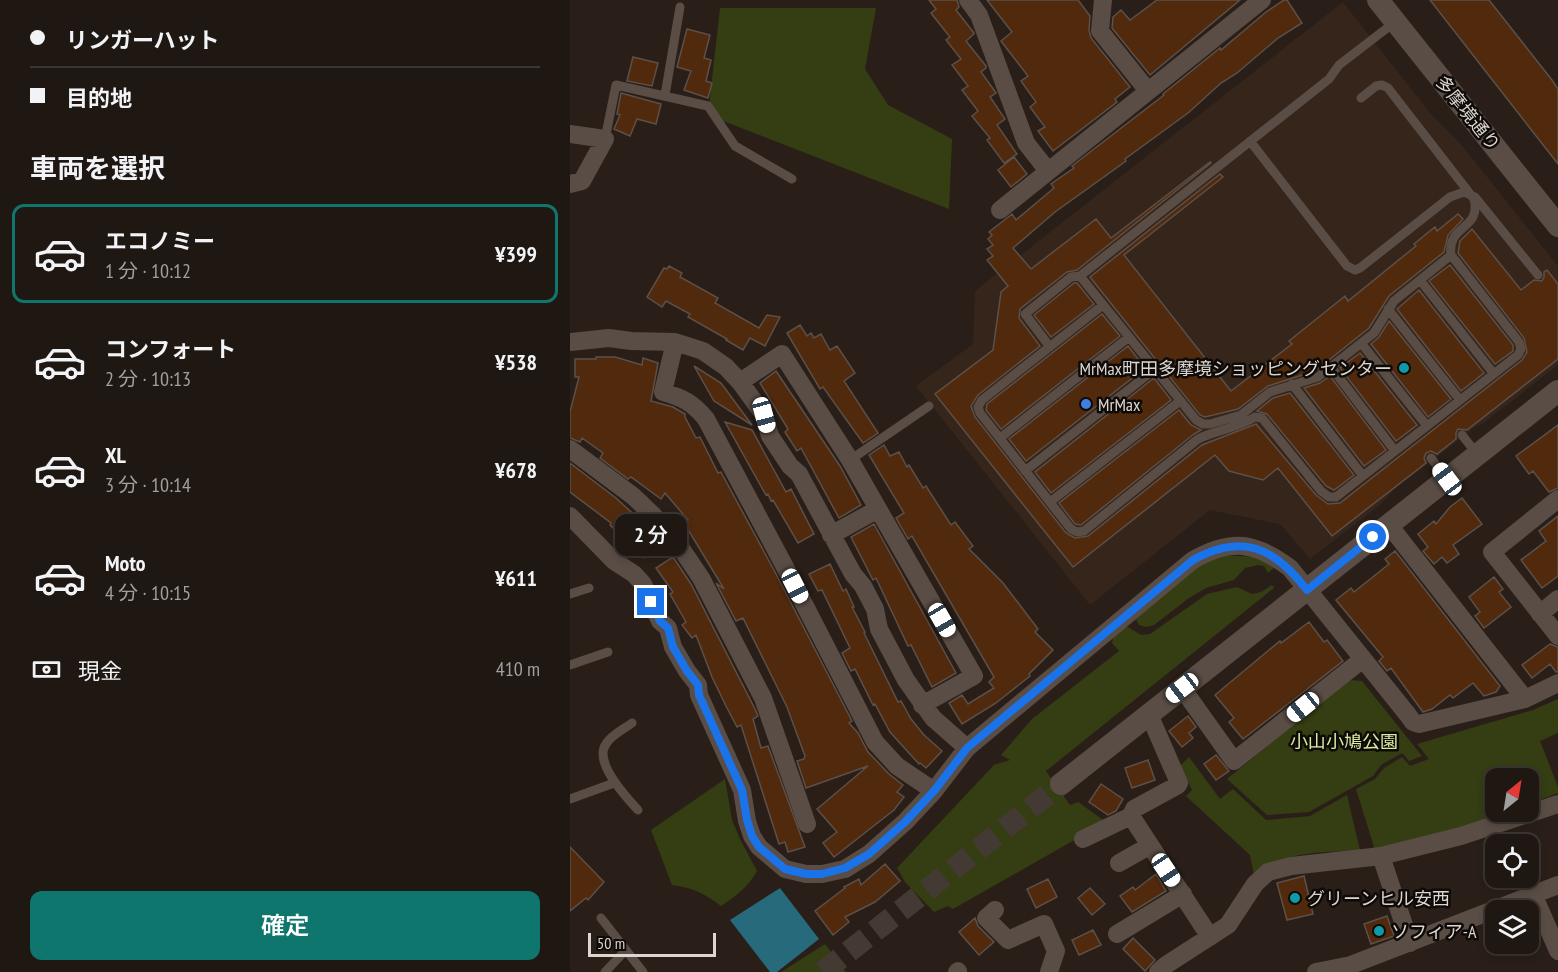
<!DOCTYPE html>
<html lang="ja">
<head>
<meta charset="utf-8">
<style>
	:root { --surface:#1f1712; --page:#2c2420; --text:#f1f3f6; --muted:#a19f9f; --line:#3c3632; --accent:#0f766e }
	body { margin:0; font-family:"PT Sans Narrow","Noto Sans JP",sans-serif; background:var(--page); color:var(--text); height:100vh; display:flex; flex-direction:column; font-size:22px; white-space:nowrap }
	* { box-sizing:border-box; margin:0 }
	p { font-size:20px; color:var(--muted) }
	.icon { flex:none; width:33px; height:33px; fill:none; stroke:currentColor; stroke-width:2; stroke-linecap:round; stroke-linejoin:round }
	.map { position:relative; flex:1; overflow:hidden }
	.panel { display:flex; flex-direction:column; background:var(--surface); width:570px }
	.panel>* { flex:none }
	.banner { display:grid; align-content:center; height:132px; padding:0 30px; background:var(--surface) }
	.needle { width:39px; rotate:30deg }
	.buttons { position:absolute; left:915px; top:768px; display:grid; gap:12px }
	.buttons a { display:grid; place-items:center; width:54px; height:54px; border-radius:12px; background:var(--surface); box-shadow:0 3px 9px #0003,0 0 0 2px var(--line); font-size:30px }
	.scale { position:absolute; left:18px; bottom:15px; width:128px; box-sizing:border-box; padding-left:6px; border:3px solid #dcd5d0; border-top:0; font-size:16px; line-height:21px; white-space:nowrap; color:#dcd5d0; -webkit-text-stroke:4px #0e0a07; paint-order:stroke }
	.end { position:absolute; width:27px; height:27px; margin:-14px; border:8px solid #1a73e8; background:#fff; box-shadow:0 0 0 3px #fff }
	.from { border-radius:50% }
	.bubble { position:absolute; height:42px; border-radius:12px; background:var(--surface); box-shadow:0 3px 9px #0003,0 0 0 2px var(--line); font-size:20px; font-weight:600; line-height:42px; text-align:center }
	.car { position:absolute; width:18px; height:36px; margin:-18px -9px; border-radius:8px; box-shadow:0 0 4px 2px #0007; background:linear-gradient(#fff 24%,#345 0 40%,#fff 0 76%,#345 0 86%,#fff 0) }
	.banner b { display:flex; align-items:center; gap:21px; height:57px; font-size:22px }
	.banner b+b { border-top:2px solid var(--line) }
	.banner i { width:15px; height:15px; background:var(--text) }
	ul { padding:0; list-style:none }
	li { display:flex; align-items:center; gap:18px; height:99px; margin:0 12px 9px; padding:0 18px; border:3px solid transparent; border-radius:12px }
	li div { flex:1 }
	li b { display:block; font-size:22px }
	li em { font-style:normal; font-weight:600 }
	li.current { border-color:var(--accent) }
	li>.icon { width:54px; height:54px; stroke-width:1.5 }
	h2 { padding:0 30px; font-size:27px; line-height:72px }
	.pay { display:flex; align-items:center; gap:15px; height:66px; padding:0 30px; font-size:22px }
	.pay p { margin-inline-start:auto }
	.primary-button { display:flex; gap:12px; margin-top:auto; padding:12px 30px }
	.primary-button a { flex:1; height:69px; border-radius:12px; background:var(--accent); color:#fff; font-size:24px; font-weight:600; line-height:69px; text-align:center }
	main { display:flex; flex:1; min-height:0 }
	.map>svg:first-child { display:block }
	.built { fill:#35251b }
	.green { fill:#353e12 }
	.water { fill:#266a7b }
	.building { fill:#51290c; stroke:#5c5049; stroke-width:1.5 }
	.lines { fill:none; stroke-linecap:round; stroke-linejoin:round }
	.tertiary-tunnel { stroke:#443a34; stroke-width:22; stroke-dasharray:22 11; stroke-linecap:butt }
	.service { stroke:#594d45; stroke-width:9 }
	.minor { stroke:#594d45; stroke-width:18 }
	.tertiary { stroke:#594d45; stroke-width:22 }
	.route { stroke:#1a73e8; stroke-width:8 }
	.culture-dot { fill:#0f9aa8; stroke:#0e0a07; stroke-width:2 }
	.shop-dot { fill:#3f7fe0; stroke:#0e0a07; stroke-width:2 }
	.labels { text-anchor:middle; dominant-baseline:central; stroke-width:5; stroke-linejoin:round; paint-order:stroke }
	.street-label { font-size:18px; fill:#dcd5d0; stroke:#0e0a07 }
	.poi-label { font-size:18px; fill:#dcd5d0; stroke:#0e0a07; text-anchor:start }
	.park-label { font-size:18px; fill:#d9ec9f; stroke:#0e0a07 }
</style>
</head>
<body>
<main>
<section class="panel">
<div class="banner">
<b><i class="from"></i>リンガーハット</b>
<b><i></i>目的地</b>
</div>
<h2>車両を選択</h2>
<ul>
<li class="current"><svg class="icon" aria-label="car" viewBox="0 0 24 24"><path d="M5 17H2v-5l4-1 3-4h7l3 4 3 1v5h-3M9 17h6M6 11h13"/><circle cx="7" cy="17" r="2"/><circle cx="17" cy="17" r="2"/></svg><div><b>エコノミー</b><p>1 分 · 10:12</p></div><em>¥399</em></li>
<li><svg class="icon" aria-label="car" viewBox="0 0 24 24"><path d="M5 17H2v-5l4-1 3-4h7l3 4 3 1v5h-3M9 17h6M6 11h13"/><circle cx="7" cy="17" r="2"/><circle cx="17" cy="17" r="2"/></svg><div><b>コンフォート</b><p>2 分 · 10:13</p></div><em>¥538</em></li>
<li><svg class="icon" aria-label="car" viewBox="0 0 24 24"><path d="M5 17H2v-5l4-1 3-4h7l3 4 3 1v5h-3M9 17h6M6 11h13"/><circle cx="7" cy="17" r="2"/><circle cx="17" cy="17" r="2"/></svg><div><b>XL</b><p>3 分 · 10:14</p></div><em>¥678</em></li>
<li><svg class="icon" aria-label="car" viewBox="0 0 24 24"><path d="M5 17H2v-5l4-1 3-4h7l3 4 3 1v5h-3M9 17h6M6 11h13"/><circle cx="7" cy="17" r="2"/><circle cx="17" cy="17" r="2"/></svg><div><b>Moto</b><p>4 分 · 10:15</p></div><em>¥611</em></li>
</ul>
<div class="pay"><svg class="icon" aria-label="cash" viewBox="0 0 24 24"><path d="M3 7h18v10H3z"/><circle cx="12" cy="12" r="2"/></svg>現金<p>410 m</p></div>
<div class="primary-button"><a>確定</a></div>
</section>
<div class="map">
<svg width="988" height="972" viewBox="0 0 988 972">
	<rect width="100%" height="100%" fill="#291f18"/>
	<!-- built -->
	<path class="built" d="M773 2 860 113 890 143 988 266V365L911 425 907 426 826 488 811 504 740 559 710 524 640 510 520 605 346 386 403 344 405 291Z"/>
	<!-- green -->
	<path class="green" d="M150 8H306L295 69 318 105 382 139 379 209 138 115Z
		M648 555 690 557 705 567 698 573 694 566 688 565 675 568 664 580 636 588 619 598 584 625 576 627 569 625 566 619 629 566Z
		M702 585 704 588 476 771 500 805 508 802 536 822 383 909 378 906 364 912 335 882 327 868 424 765 440 760 431 755 462 719 549 651 542 643 543 638 556 626 571 635 580 634 637 594 667 587 682 594 691 592Z
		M779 680 792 681 852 756 839 761 832 753 811 765 803 776 739 812 697 815 657 779Z
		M988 699V733L970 741 988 787V793L959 804 958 778H926V812H937L887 829 805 850 786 789 805 779 814 768 832 757 840 766 859 759 847 744 963 710Z
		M619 757 650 799 663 789 696 820 740 816 777 795 790 850C753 853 714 850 684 875L680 855 616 796 622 790 610 766Z
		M155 779 162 820 170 839 187 871C178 887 166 896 151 906 135 894 122 887 102 885L81 830Z
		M255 944 276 972H211Z"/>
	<!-- water -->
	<path class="water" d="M210 888 249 939 207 972H200L160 920Z"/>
	<!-- building -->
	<path class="building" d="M359 0H387L389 7 386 10 404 33V34L396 41 416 66V68L411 72 424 90 426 93 420 97 435 119 427 125 447 154 434 163 417 140 420 138 402 116 408 111 392 90 398 86 382 65 391 59 376 40 380 37 361 13 366 9Z
		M417 0H508L520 16 519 30 521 38 560 87 545 99 547 102 483 151 468 131 475 127 460 107 466 102 451 81 458 76 431 41 442 32Z
		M587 0H670L580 75 542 28 543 17 551 10 560 20Z
		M714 0H717L732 23 708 38 667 73 651 83 618 113 555 159 556 161 485 212 443 248 461 269 526 219 541 238 640 162 641 163 507 270 497 272 450 309 449 318 470 346 408 395 401 406 405 417 496 533 505 538 518 536 632 445 686 424 746 495 758 504 770 503 952 360 957 352 954 338 888 253 890 241 902 229 951 290 964 280 972 281 974 277V272L977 270 988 284V359L897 430 888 429 886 433V439L867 454 861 451 856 453 854 458 856 463 762 536 708 468 693 480 659 471 645 455 503 567 365 394 423 350 431 292 438 286 417 260 423 256 417 249 423 245 418 239 422 235 419 232 442 214 446 220 484 188 481 184 504 168 502 166 594 95 593 94 650 48 651 50 696 12Z
		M860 0H919L982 80 988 89V164Z
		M117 29 140 35 134 58 141 60 136 81 142 83 138 98 114 90 121 71 107 67Z
		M63 57 88 63 82 86 57 81Z
		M51 93 91 104 86 124 67 119 60 136 44 129 50 115 47 114Z
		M444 157 457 174 441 187 428 170Z
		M650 174 653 177 554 255 661 391 722 344 719 341 775 296 778 301 846 246 844 244 865 227 867 231 888 214 893 219 878 235 874 252 819 296 799 328 745 371 698 386 668 409 635 417 630 415 520 277Z
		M880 265 943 345V351L925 364 859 281Z
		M99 266 112 273 110 277 148 298 145 303 189 328 197 315 210 317 195 346 180 338 173 350 156 340 157 339 118 317 120 314 96 301 92 307 77 297 94 268 97 269Z
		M504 283H507L524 304 481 337 464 315Z
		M849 290 914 373 891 391 827 309Z
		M532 314 550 336 431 429 416 410 417 404Z
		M819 321 881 399 858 417 801 344 809 337Z
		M230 325 237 336 241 333 244 338 251 334 260 350 267 346 285 373 274 381 308 433 293 443 253 387 250 389 217 333Z
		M558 346 575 368 456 461 439 439Z
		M790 353 847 425 826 441 770 368Z
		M26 357H45L72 365 73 358 88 363 81 401 103 407 115 414V417L126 438 130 437 148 473 151 472 152 474 205 572 282 721 279 723 288 733 298 752 319 774 333 785 327 792 334 797 324 810 264 857 253 843 267 832 247 809 298 766 236 788 227 761 234 759 235 756 217 707 173 618 166 621 146 583 154 589 114 523 118 520 95 493 91 499 61 477 58 479 30 458 33 453 12 438 10 442 0 438V412L9 377H5V359H26Z
		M124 366 151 383 182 425 144 401Z
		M206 371 270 466 291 505 269 518 231 448 227 451 215 432 218 429 190 383Z
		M760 376 816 450 794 466 734 388 750 383Z
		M584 378 601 400 481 493 465 472Z
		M720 393 784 475 764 490 756 486 697 414 687 411 703 398Z
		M609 410 621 425 631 430 624 434 511 525 505 524 489 503Z
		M155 422 182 430 216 492 221 489 244 534 228 543 203 500 201 501 198 494 196 495Z
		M988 425V488L979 492 963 471 959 474 946 456Z
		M314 445 320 456 329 452 337 467 339 465 353 488 356 486 381 525 385 522 403 546 399 549 433 583 468 629 465 632 483 650 459 674 460 676 426 703 392 724 379 703 392 695 398 704 424 688 419 682 424 677 342 536 338 539 326 518 334 513 299 455Z
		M0 463 46 498 90 539 74 558 40 525 41 523 0 492Z
		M892 498 912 524 883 545 889 554 877 563 872 557 864 564 853 551 858 547 848 534 864 521 866 524 880 507Z
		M988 516V576L972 588 951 560 976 541 969 531Z
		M304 524 386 673 362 687 341 645 338 646 306 578 303 580 281 537Z
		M825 551 930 686 926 692 914 696 903 683 883 698 880 695 862 709 853 712 821 668 817 671 809 661 813 657 766 600 781 588 784 592 819 564 815 559Z
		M103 557 121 584 185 709 188 716 183 719 191 748 198 746 235 847 218 852 215 842 209 844 171 725 167 727 156 706 142 677 126 635 122 638 112 625 116 622 100 594 103 592 86 568Z
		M260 564 273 591 276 589 284 607H282L295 632 294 633 328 702 331 701 341 719 354 735 372 751 356 768 350 763 349 764 320 732 305 704 303 705 285 669 281 671 272 653 280 648 252 590 248 591 239 574Z
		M924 577 933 589 929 592 941 607 914 628 905 616 910 612 899 597Z
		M739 622 754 642 757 640 773 661 673 739 659 722 664 718 645 695 699 650 710 641 711 643Z
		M980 644 988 647V672H986L980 664 962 678 952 665Z
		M618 716 626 727 619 733 623 738 612 747 599 731Z
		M646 755 659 771 646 780 634 764Z
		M578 760 585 780 562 788 555 768Z
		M531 784 553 799 546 811 538 815 519 802Z
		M0 847 34 882 18 900 16 898 0 911Z
		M315 864 330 881 305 902 275 917 279 922 263 935 245 911 275 888 274 887 289 879 291 885Z
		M586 874 596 891 562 912 550 896 563 887 565 890Z
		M734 876 743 914 717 920 707 883Z
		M478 879 487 897 466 908 457 889Z
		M520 888 535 904 522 915 508 898Z
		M817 916 824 936 801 944 794 924Z
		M405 918 408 926 424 942 409 955 389 932Z
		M523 930 531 945 509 955 502 940Z
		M563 938 585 960 575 971 553 949Z"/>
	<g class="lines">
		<!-- tertiary-tunnel -->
		<path class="tertiary-tunnel" d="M253 972 491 784"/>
		<!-- service -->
		<path class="service" d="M95 95 110 7
			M791 98 806 86 812 85 818 88 904 199C912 230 877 224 881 255
			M35 139 46 85 138 106 165 146 222 179
			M680 141 777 266 785 270 790 268 880 197 894 192 905 197 968 275
			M510 276 759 79 769 65 825 22
			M850 280 924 374
			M818 309 890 400
			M791 343 857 426
			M480 347 455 314 501 277 510 276 626 420 633 424H640L671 415 700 392 748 377 804 333 824 301 881 255 949 342 951 349 948 355 766 497H759L751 491 692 418 685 417C668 428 646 430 628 439L514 531 507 532 501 529 410 413 408 407 412 400 533 305
			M761 367 825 451
			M722 384 793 476
			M892 435 907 454
			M430 438 559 337
			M861 458 877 479
			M280 460 359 406
			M455 471 585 369
			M480 502 610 401
			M0 594 19 588
			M0 665 38 652
			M62 723C54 729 41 735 36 744 23 762 56 797 68 810
			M0 799 44 783
			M31 918 73 972
			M35 972 55 951"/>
		<!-- minor -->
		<path class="minor" d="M398 0 409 15 456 143 478 171
			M533 0 530 31 578 91
			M0 134 35 139 12 181 0 184
			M430 210 692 0
			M0 342 39 338 61 341 105 342 133 351 156 367 170 382 194 415 200 436 220 466 229 474 283 574 293 586 305 609 309 629 336 680 363 718 397 748
			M105 342 93 392C113 398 122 402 136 419L215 567 305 742 327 766 364 791
			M170 382 212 354 280 460 404 676 352 705
			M0 449 63 496 83 515 104 538 131 578 193 698 237 824
			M988 499 922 552 988 636
			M0 516 44 561 64 574 73 584 90 621 98 628 103 647 117 671 128 685 129 695 172 790 177 821 182 836 189 847 215 869 236 874H252L275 869 299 854 335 822 364 791 397 748 623 560C662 538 685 542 720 568L838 715 843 722 849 724 955 699 988 683
			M819 525 955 699
			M261 535 308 509
			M970 614 988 599
			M612 688 664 761 793 659
			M579 714 609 783 608 785 564 809 561 816 640 937
			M513 839 561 816
			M811 856 840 943
			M549 863 579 846
			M963 894 988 951
			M425 910 416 918 438 940 474 924 486 951 479 972
			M547 934 613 894
			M387 972 388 971
			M588 972 596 965 658 925 685 884 698 872 721 866 811 856 891 836 988 804
			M746 972 781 965 988 885"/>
		<!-- tertiary -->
		<path class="tertiary" d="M808 0 988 226
			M491 784 988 391"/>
	</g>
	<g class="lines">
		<!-- route -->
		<path class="route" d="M81 602 90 621 98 628 103 647 117 671 128 685 129 695 172 790 177 820 182 836 189 847 215 869 236 874H252L275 868 299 854 335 822 364 791 397 748 623 560C672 533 704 547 737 590L803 537"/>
	</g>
	<!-- markers -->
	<g class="culture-dot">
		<circle cx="834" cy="368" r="6"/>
		<circle cx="725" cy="898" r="6"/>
		<circle cx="809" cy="931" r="6"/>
	</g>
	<circle class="shop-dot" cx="516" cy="404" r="6"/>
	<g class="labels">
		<!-- street labels -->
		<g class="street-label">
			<text transform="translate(898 113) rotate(51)">多摩境通り</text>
		</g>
		<!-- poi labels -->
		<g class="poi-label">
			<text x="822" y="368" text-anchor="end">MrMax町田多摩境ショッピングセンター</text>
			<text x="528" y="404">MrMax</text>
			<text x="737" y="898">グリーンヒル安西</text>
			<text x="821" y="931">ソフィア-A</text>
		</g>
		<!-- park labels -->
		<g class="park-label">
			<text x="774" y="741">小山小鳩公園</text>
		</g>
	</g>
</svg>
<div class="buttons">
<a><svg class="needle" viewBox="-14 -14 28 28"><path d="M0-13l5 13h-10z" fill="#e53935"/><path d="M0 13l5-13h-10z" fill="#a19f9f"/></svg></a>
<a><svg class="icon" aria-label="locate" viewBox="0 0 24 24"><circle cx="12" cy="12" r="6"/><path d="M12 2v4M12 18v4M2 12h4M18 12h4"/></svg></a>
<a><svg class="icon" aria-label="layers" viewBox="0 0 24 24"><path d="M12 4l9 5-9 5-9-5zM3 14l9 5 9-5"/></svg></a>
</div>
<div class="scale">50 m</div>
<i class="end from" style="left:803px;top:537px"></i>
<i class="end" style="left:81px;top:602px"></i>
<div class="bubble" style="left:45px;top:514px;width:72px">2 分</div>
<i class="car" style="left:194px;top:415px;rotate:165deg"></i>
<i class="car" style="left:877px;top:479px;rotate:323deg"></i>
<i class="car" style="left:225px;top:586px;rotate:153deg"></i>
<i class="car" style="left:372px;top:620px;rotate:150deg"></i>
<i class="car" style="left:612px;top:688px;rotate:232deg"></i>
<i class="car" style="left:733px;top:707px;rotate:231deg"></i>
<i class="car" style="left:596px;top:870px;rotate:146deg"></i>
</div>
</main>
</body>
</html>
